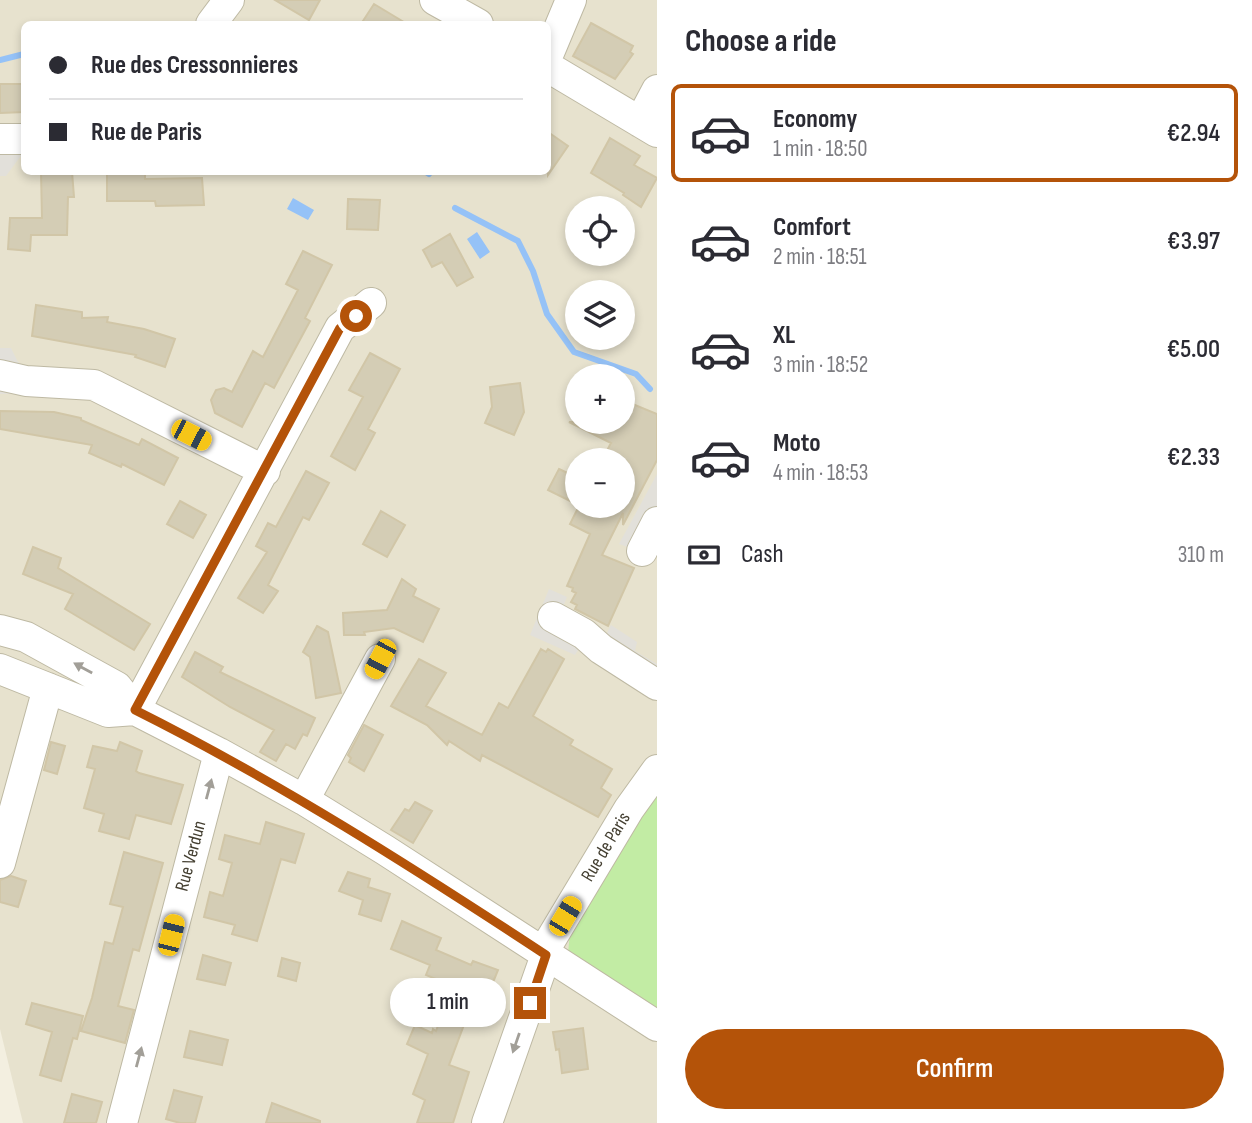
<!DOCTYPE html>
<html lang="en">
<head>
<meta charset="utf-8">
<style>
	:root { --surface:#fff; --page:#f7f7f7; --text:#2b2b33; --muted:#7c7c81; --line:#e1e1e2; --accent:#b45309 }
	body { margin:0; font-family:"Sofia Sans Condensed",sans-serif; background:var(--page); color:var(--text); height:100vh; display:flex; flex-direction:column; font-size:26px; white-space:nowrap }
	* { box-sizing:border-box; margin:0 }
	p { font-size:23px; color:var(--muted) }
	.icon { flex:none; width:38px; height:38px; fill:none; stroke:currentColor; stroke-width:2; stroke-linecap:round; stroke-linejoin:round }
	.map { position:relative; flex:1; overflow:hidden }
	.side { display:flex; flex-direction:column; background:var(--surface); width:595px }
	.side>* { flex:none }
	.guide { position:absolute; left:21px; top:21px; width:530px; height:154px; border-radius:10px; box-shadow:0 4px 10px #0003; display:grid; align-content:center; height:154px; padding:0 28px; background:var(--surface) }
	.buttons { position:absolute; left:565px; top:196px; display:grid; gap:14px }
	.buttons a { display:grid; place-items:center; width:70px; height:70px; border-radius:50%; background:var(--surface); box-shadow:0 4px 10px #0003; font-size:35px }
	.end { position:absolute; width:32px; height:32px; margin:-16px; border:9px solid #b45309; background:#fff; box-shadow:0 0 0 4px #fff }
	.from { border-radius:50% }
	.bubble { position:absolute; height:49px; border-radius:24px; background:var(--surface); box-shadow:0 4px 10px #0003; font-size:23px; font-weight:600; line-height:49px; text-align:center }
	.car { position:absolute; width:21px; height:42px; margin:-21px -10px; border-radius:9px; box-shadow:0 0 5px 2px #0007; background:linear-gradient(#f5c518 24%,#345 0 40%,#f5c518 0 76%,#345 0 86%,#f5c518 0) }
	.guide b { display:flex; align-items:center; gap:24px; height:66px; font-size:26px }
	.guide b+b { border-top:2px solid var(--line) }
	.guide i { width:18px; height:18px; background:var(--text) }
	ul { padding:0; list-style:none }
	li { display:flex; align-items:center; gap:21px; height:98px; margin:0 14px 10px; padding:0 14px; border:4px solid transparent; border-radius:10px }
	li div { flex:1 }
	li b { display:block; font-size:26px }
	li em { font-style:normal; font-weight:600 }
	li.selected { border-color:var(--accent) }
	li>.icon { width:63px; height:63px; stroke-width:1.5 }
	h2 { padding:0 28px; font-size:32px; line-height:84px }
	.pay { display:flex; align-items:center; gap:18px; height:77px; padding:0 28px; font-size:26px }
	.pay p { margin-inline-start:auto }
	.primary-button { display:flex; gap:14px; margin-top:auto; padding:14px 28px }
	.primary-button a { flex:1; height:80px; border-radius:42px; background:var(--accent); color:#fff; font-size:28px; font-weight:600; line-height:80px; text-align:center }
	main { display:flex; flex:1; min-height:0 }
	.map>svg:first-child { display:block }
	.residential { fill:#e7e2ce; fill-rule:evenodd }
	.green { fill:#c2eca4 }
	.parking { fill:#e2e0da }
	.water { fill:#95c2f7 }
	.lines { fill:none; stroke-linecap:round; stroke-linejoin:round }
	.stream { stroke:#95c2f7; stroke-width:6 }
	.building { fill:#d4cdb5; stroke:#d1c6a7; stroke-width:2 }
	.minor-casing { stroke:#beb9a3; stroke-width:32 }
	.minor { stroke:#fff; stroke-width:30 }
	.oneway { fill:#a29f98 }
	.route { stroke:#b45309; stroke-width:9 }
	.labels { text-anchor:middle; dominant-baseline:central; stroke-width:7; stroke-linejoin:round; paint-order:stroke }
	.street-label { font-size:19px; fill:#443f31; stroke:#fff }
</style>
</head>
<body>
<main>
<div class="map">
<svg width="657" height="1123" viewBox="0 0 657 1123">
	<rect width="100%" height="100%" fill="#f3efe0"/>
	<!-- residential -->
	<path class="residential" d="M0 0H657V1123H23L0 1029ZM24 24H548V172H24ZM578 208H623V254H578ZM578 292H623V338H578ZM578 376H623V422H578ZM578 460H623V506H578Z"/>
	<!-- green -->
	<path class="green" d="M657 792V1017L568 954 570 931Z"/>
	<!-- parking -->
	<path class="parking" d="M0 128 23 153 6 176H0Z
		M0 348H11L18 362 30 372 31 393 0 394Z
		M657 474V509L636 550 619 544Z
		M549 589 567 597 555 626 583 642 575 655 530 635Z
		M611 625 637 642 635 651 657 664V675L603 641Z"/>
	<!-- water -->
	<path class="water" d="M293 198 314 210 308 220 287 209Z
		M477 232 490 252 480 259 467 239Z"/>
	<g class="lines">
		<!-- stream -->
		<path class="stream" d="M0 60 24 54
			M426 172 429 174
			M455 208 518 241 533 271 547 314 574 352 636 374 650 389"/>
	</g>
	<!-- building -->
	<path class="building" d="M275 0H320L309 20Z
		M374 4 407 24H361Z
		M591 23 633 46 630 52 633 54 615 79 573 56Z
		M0 84H24V112L0 113Z
		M548 132 568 146 548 175Z
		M610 138 640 156 634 165 657 178 641 207 623 195 624 193 591 173Z
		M41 172H72L74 197H68L67 235H31L30 251 8 249 10 218H42Z
		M107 172H145V179L202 178 204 205 156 206 155 201H107Z
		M348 199 380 200 378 230 347 229Z
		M450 234 473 277 457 286 442 262 432 267 423 250Z
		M303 251 332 265 305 318 310 321 274 388 265 383 242 427 215 413 211 400 216 390 224 388 232 392 253 351 263 357 298 290 286 284Z
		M36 305 82 312V318L108 317 107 322 144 329 175 339 165 367 135 357 136 355 32 336Z
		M370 353 400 369 368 429 375 433 355 470 331 456 363 397 349 390Z
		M520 383 524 412 514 435 485 423 492 407 490 387Z
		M630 403 657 414V460L623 525V513L602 555 634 568 608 626 575 609 577 605 571 602 576 593 572 591 573 588 567 586 590 534 570 524 579 506H623V460H602L611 443 569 422H623V406L628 408Z
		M0 411 54 412 81 418V420L139 445 142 439 178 458 164 485 122 464 121 467 89 453 92 445 0 429Z
		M559 469 578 478V505L548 490Z
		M306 471 329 483 309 520 303 517 268 585 278 591 263 613 238 598 267 552 256 546 268 523 276 527Z
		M180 501 206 515 193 538 167 524Z
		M381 511 405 525 387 557 363 544Z
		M33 547 61 558 58 568 150 624 134 650 65 609 73 594 23 574Z
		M402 579 416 589 413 596 439 609 423 642 394 628 364 632 365 635H344L343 613 387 610Z
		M317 626 328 632 341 693 316 698 310 657 303 652Z
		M541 649 546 652 548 649 564 659 533 716 573 740 570 745 612 769 601 788 611 795 598 817 482 755 480 761 449 741 447 745 427 725 391 706 419 659 446 673 426 706 482 735 499 703 508 708Z
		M195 652 223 667 220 672 315 718 307 736 303 734 295 749 286 744 276 761 260 752 274 730 230 707 182 677Z
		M364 725 383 735 364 771 349 762 351 758 348 755Z
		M51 742 65 746 57 774 44 770Z
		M120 742 142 751 136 771 139 773 183 785 171 824 136 815 129 839 99 831 104 814 84 808 95 769 87 767 93 746 117 751Z
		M415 802 432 811 413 843 391 830 405 809 409 811Z
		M266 822 304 834 295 863 281 859 257 941 232 934 235 925 204 917 210 892 223 896 232 863 219 859 225 835 260 844Z
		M124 852 163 863 139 951 133 949 118 1006 134 1010 125 1043 81 1031 92 998 105 942 113 944 123 907 110 904Z
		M348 872 370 879 368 887 390 894 381 921 359 914 363 900 339 891Z
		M11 876 26 881 18 907 0 902V880Z
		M402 921 441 938 436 950 471 965 473 961 498 970 485 1002 474 998 449 1065 469 1072 453 1123H417L425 1100 413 1094 428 1054 407 1044 415 1025 432 1033 433 1029 436 1031 453 986 426 975 430 965 391 949Z
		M203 955 231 963 225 985 197 979Z
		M282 958 300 963 296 981 278 976Z
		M32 1003 83 1016 77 1039 73 1038 61 1081 40 1075 52 1032 26 1024Z
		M583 1028 588 1069 562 1073 559 1049 556 1050 553 1032Z
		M190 1031 228 1040 222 1065 184 1057Z
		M174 1090 202 1097 195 1123H180L166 1119Z
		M72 1094 102 1102 96 1123H64Z
		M272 1103 320 1121V1123H266Z"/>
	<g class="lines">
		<defs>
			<path id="minor" d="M435 0 478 24
				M211 24 229 0
				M548 55 571 0
				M548 67 657 132
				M640 122 657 90
				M0 139H24
				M0 375 26 381 94 385 265 471
				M642 551 657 522
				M553 617 584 634 601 649 657 685
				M0 630 26 637 117 687 135 710 219 753 304 800 385 850 657 1026
				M0 669 108 712 135 710
				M135 710 340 328 371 303
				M304 800 380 659
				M0 863 48 688
				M122 1123 219 753
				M487 1123 546 955 548 944 629 809 657 770"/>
		</defs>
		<!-- minor casing -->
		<use href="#minor" class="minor-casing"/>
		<!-- minor -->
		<use href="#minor" class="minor"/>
	</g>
	<!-- one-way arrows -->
	<defs><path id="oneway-solid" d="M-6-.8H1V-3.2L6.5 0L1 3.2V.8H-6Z" transform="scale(1.75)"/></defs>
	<g class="oneway">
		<use href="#oneway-solid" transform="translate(83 668) rotate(-151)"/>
		<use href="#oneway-solid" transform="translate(209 789) rotate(-75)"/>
		<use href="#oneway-solid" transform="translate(516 1043) rotate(109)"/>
		<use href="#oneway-solid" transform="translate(139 1057) rotate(-75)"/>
	</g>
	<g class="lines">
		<!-- route -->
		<path class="route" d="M356 316 340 328 135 710C279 782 412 867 546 955L530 1003"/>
	</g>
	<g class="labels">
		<!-- street labels -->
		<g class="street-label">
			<text transform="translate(606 847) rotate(-59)">Rue de Paris</text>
			<text transform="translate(191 856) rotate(-75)">Rue Verdun</text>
		</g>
	</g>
</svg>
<div class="buttons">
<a><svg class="icon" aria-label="locate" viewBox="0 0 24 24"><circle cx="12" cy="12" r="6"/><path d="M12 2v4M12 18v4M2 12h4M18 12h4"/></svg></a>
<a><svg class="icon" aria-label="layers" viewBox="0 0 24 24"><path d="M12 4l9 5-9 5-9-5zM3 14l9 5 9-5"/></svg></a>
<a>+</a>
<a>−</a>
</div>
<i class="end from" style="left:356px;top:316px"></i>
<i class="end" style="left:530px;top:1003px"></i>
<div class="bubble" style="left:390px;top:978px;width:116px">1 min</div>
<i class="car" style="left:191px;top:435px;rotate:117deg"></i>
<i class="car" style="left:380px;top:659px;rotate:208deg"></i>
<i class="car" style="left:565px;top:916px;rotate:31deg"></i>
<i class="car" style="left:171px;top:935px;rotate:14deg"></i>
<div class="guide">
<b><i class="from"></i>Rue des Cressonnieres</b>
<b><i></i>Rue de Paris</b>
</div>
</div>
<section class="side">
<h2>Choose a ride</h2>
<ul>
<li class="selected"><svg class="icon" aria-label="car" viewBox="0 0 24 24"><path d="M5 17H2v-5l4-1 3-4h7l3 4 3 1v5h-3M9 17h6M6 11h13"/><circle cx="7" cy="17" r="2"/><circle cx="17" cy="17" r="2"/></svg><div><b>Economy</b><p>1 min · 18:50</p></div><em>€2.94</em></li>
<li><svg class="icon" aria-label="car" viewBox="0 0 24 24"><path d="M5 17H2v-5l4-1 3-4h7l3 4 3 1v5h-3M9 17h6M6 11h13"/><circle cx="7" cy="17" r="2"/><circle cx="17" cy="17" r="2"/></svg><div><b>Comfort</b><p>2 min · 18:51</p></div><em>€3.97</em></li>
<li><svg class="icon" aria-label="car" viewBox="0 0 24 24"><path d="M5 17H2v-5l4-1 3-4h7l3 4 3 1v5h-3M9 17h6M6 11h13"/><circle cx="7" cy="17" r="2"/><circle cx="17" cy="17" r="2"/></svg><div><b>XL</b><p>3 min · 18:52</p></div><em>€5.00</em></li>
<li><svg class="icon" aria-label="car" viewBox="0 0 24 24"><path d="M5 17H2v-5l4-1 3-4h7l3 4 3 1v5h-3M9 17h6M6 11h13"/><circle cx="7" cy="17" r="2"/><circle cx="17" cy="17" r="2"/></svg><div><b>Moto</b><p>4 min · 18:53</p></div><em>€2.33</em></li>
</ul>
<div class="pay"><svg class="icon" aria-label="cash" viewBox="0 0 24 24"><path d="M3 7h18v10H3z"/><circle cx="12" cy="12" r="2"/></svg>Cash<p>310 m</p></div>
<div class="primary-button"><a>Confirm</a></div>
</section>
</main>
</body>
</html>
